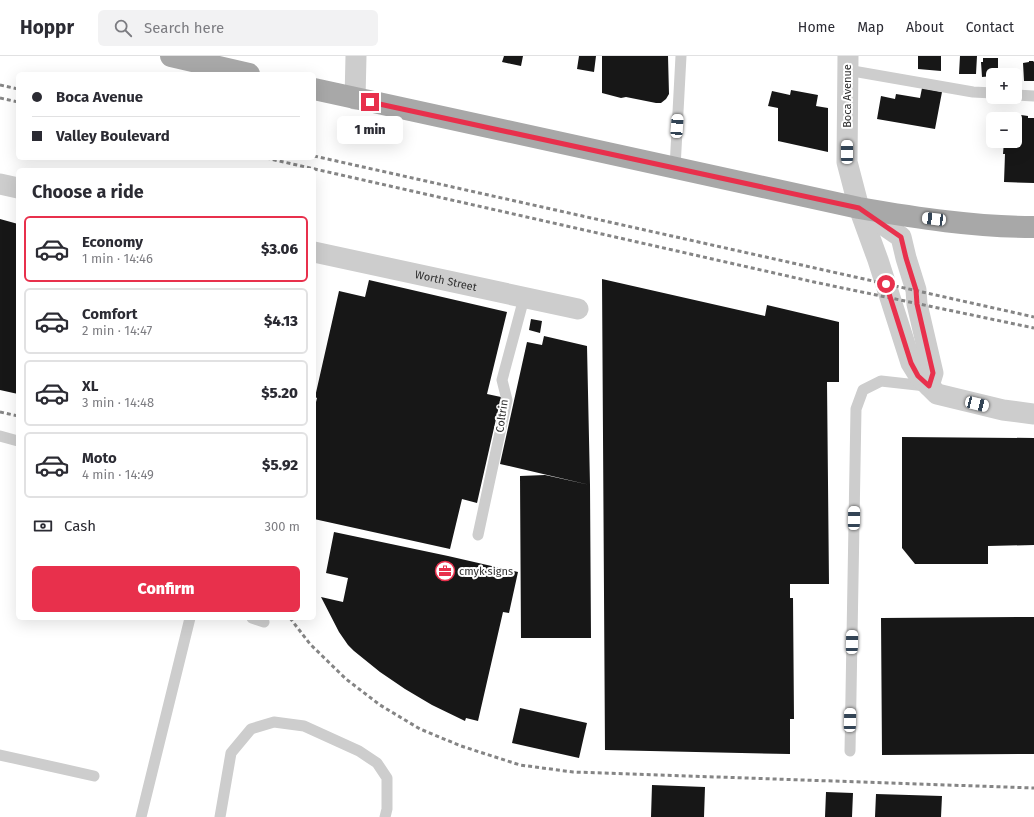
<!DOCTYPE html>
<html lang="en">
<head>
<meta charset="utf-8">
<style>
	:root { --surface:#fff; --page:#f2f2f3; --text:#2b2b33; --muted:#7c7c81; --line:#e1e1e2; --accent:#e8304c }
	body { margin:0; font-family:"Fira Sans",sans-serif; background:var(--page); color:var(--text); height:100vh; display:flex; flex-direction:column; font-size:15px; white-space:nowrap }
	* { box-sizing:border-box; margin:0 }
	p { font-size:13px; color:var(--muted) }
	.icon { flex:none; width:22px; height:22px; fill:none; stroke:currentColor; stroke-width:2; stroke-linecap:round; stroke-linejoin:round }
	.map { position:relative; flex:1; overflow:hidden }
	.panel { position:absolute; left:16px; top:112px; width:300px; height:452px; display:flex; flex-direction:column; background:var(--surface); border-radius:6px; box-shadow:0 4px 16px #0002 }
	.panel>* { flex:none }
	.top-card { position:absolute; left:16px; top:16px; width:300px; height:88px; border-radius:6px; box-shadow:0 4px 16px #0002; display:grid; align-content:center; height:88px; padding:0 16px; background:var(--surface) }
	.tools { position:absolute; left:986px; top:12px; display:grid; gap:8px }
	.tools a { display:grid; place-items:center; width:36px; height:36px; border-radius:6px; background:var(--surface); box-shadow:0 4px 16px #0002; font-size:20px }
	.end { position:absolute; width:18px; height:18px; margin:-9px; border:5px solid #e8304c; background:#fff; box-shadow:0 0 0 2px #fff }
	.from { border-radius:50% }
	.bubble { position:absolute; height:28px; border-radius:6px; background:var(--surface); box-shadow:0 4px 16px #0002; font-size:13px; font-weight:800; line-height:28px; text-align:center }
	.car { position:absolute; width:12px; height:24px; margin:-12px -6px; border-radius:5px; box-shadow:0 0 3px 1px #0007; background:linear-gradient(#fff 24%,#345 0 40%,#fff 0 76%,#345 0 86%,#fff 0) }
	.top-card b { display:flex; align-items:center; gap:14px; height:38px; font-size:15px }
	.top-card b+b { border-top:1px solid var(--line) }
	.top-card i { width:10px; height:10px; background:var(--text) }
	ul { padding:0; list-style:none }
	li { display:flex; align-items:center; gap:12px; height:66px; margin:0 8px 6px; padding:0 8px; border:2px solid var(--line); border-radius:6px }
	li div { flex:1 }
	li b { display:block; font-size:15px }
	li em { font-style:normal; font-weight:800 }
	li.selected { border-color:var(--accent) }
	li>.icon { width:36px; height:36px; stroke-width:1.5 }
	h2 { padding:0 16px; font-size:18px; line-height:48px }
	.pay { display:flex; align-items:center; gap:10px; height:44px; padding:0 16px; font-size:15px }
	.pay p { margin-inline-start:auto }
	.action { display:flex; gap:8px; margin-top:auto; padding:8px 16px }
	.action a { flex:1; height:46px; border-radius:6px; background:var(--accent); color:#fff; font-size:16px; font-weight:800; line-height:46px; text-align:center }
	header { display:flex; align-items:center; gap:24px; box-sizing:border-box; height:56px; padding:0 20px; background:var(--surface); border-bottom:1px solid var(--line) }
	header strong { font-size:19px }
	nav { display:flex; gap:22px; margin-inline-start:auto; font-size:14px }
	.search { width:280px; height:36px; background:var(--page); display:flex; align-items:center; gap:10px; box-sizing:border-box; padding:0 14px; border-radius:6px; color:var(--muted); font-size:15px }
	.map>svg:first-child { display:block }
	.building { fill:#171717 }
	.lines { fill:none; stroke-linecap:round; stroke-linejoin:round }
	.service { stroke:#cdcdcd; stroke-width:11 }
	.minor { stroke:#cdcdcd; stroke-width:21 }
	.primary { stroke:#a8a8a8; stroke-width:22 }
	.rail { stroke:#858585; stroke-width:3; stroke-dasharray:4 3; stroke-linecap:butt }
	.route { stroke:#e8304c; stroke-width:5 }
	.labels { text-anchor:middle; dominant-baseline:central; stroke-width:4; stroke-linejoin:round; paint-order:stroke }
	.street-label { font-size:11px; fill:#303030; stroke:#fff }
	.poi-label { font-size:11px; fill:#303030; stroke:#fff; text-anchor:start }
</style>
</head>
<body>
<header>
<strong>Hoppr</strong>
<div class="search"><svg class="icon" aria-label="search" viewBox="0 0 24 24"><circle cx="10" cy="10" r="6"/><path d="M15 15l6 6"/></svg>Search here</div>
<nav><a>Home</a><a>Map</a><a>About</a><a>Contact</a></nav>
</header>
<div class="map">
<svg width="1034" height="761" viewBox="0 0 1034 761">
	<rect width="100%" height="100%" fill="#fff"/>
	<!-- building -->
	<path class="building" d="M504 0H523L521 10 502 6Z
		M579 0H596L594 16 577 13Z
		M602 0H668L669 38 666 43 661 47H656L626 41 621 42 602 37Z
		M918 0H941V15L918 13Z
		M960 0H977L976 18H959Z
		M983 2H998V19H993V20L982 21 981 6H983Z
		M1029 5H1033L1034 6V25H1024L1023 7 1029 6Z
		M922 32 942 36 935 73 877 63 881 40 895 43 896 38 920 42Z
		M791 34 818 39 816 50 828 52V96L778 85V52L768 50 772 35 790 39Z
		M1011 59H1015V62H1021V59L1028 60V62H1034V127L1004 126 1005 98H1003L1004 85H1015V63H1004V61L1011 62Z
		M0 163 18 168V338L0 334Z
		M602 223 765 260 767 249 839 266V326H827L829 528H790V542H793L794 663H790V698L605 694Z
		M369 224 507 256 487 338 501 341 477 447 462 443 450 493 314 463V346H316L317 342 315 341 339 235 365 241Z
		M531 263 542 265 540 277 529 274Z
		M544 280 587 290 590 429 500 408 527 286 542 289Z
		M902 381 1034 382V489L988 490V508H915L902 492Z
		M545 419 590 429 591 582H521L520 420Z
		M334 476 448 500 518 516 509 557 503 556 478 665 466 662 465 665 432 649 405 633 380 616 354 595 348 589 339 576 321 541 343 546 348 522 326 517Z
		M1034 561V698L882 699 881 562Z
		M520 652 587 667 579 702 512 687Z
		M652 729 705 731 704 761H651Z
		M826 736 853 737 852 761H825Z
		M876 738 942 740 941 761H875Z"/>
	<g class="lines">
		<!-- service -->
		<path class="service" d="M847 14 973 36 993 37
			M1015 39 1034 40
			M675 112 681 0
			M0 380 18 385
			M478 479 507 344 502 324 524 242
			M252 562 264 566
			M850 695 856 353 863 334 881 325 926 330
			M0 699 94 720
			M141 761 190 562
			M220 761 231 697 251 673 274 666 304 670 359 695 377 707 387 722V753L385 761"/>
		<!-- minor -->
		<g class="minor">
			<path d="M848 0 847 106 859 152 878 204 911 307 919 320 937 338 1003 354 1034 358"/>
			<path d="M355 43 356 0"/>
			<path d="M0 128 18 132"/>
			<path d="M859 152 901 181 906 202 916 234 917 248 933 317 929 330"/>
			<path id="s1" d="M314 196 578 253"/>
		</g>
		<!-- primary -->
		<path class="primary" d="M171 0 249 18
			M314 33 859 152C917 162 975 171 1034 171"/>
		<!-- rail -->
		<path class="rail" d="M0 29 18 33
			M0 42 18 46
			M314 100 1034 261
			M266 102 814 226 1034 272
			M0 356 18 360
			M290 562 310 588 346 623 380 649 420 673 461 690 520 709 573 716 1034 732"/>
	</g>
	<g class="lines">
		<!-- route -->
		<path class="route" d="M370 46 859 152 901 181 906 202 916 234 917 248 933 317 929 330 918 320 911 307 886 228"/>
	</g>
	<!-- icons -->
	<defs>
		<symbol id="office-ring" viewBox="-11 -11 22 22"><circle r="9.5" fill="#fff" stroke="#e8304c" stroke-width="1.5"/><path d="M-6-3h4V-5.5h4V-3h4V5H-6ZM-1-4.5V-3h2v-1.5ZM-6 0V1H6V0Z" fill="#e8304c"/></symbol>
	</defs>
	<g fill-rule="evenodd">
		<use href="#office-ring" x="434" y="504" width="22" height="22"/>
	</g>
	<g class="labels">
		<!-- street labels -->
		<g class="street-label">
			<text transform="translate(847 40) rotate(-90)">Boca Avenue</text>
			<text stroke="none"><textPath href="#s1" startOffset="135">Worth Street</textPath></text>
			<text transform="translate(502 360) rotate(-82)">Coltrin</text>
		</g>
		<!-- poi labels -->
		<g class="poi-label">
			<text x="459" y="515">cmyk signs</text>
		</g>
	</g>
</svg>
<div class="tools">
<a>+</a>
<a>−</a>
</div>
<i class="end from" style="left:886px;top:228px"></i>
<i class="end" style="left:370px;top:46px"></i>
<div class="bubble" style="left:337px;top:60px;width:66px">1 min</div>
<i class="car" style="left:677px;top:70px;rotate:4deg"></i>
<i class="car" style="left:847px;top:96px;rotate:0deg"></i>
<i class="car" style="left:934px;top:163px;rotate:277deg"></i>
<i class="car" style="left:977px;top:348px;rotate:104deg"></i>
<i class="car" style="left:854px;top:462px;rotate:1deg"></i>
<i class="car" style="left:852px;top:586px;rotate:1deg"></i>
<i class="car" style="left:850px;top:664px;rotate:1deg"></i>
<div class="top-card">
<b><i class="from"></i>Boca Avenue</b>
<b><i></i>Valley Boulevard</b>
</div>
<section class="panel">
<h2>Choose a ride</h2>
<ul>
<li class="selected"><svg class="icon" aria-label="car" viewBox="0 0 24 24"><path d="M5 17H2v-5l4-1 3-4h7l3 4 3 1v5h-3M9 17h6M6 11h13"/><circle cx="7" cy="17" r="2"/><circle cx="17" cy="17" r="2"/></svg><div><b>Economy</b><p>1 min · 14:46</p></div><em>$3.06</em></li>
<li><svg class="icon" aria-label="car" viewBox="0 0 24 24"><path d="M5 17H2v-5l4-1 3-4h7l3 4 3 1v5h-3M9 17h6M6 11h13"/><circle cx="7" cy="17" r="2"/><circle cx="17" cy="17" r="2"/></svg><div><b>Comfort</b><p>2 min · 14:47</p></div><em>$4.13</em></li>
<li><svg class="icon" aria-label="car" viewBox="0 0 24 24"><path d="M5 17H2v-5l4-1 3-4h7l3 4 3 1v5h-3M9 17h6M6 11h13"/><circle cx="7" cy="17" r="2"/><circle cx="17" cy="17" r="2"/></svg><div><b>XL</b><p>3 min · 14:48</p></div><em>$5.20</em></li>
<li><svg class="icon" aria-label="car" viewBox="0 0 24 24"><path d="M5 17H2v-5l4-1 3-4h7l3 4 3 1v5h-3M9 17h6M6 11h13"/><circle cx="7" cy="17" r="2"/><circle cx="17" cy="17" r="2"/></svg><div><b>Moto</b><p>4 min · 14:49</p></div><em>$5.92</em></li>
</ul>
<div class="pay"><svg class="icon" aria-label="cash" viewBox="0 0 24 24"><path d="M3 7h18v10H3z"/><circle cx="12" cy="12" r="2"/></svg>Cash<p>300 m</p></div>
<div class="action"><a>Confirm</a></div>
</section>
</div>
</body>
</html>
